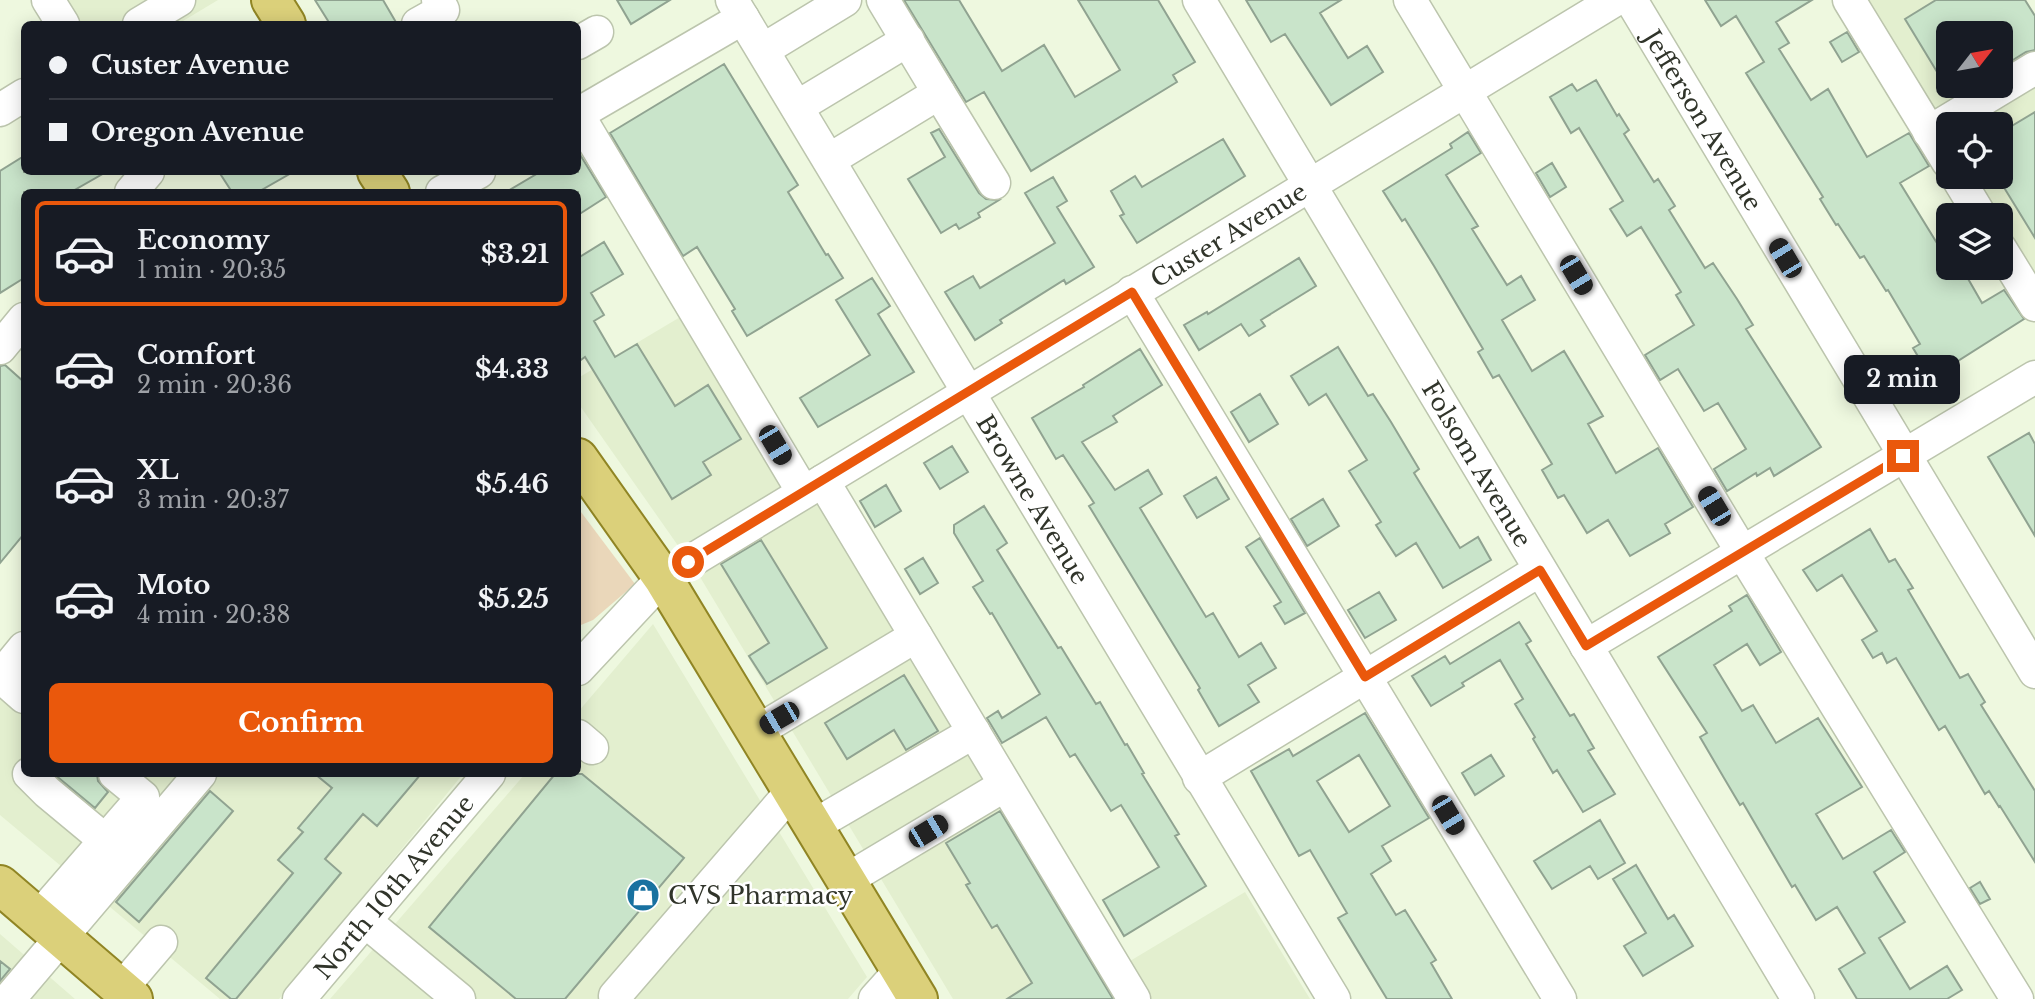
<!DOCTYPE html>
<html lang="en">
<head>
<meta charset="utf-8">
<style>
	:root { --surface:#171b24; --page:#20242c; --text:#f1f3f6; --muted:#9ea1a6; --line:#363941; --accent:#ea580c }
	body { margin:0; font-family:"Libre Baskerville",serif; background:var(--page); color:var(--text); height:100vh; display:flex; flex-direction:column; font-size:26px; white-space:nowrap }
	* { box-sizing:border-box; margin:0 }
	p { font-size:23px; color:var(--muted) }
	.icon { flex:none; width:38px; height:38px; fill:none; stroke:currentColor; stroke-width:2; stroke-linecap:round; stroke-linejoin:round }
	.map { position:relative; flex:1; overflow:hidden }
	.drawer { position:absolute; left:21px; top:189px; width:560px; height:588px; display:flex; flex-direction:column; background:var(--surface); border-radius:10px; box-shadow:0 4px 18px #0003 }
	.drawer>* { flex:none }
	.top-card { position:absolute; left:21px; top:21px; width:560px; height:154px; border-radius:10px; box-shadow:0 4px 18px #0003; display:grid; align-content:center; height:154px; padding:0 28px; background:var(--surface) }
	.needle { width:46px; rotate:59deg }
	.fabs { position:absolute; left:1936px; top:21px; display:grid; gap:14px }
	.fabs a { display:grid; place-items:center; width:77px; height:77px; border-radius:10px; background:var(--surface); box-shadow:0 4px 18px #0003; font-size:35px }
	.end { position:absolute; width:32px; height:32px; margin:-16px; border:9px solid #ea580c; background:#fff; box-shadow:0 0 0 4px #fff }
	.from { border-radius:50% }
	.bubble { position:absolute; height:49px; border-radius:10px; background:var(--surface); box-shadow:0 4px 18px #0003; font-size:23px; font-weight:700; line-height:49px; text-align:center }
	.car { position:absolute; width:21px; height:42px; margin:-21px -10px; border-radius:9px; box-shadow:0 0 5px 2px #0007; background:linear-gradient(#222 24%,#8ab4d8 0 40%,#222 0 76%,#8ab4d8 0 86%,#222 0) }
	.top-card b { display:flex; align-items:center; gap:24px; height:66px; font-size:26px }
	.top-card b+b { border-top:2px solid var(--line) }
	.top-card i { width:18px; height:18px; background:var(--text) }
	ul { padding:12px 0 0; list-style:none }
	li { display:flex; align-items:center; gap:21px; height:105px; margin:0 14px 10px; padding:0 14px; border:4px solid transparent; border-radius:10px }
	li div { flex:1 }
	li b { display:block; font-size:26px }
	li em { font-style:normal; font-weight:700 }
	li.on { border-color:var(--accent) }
	li>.icon { width:63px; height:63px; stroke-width:1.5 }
	.button { display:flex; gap:14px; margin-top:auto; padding:14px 28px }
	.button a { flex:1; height:80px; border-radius:10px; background:var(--accent); color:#fff; font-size:28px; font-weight:700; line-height:80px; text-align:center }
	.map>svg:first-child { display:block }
	.built { fill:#e3efcf; fill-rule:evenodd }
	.green { fill:#ead7ba }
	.building { fill:#c9e4ca; stroke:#90a391; stroke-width:2; fill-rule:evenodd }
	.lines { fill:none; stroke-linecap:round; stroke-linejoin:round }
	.minor-casing { stroke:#bcc5ad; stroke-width:35 }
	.major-casing { stroke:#908524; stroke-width:42 }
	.minor { stroke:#fff; stroke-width:32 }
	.major { stroke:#dbd07a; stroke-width:38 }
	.route { stroke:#ea580c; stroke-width:9 }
	.labels { text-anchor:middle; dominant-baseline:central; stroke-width:5; stroke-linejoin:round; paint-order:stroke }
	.street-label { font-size:24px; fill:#30342a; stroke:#fff }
	.poi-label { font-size:24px; fill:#30342a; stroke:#fff; text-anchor:start }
</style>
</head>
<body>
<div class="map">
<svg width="2035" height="999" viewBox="0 0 2035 999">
	<rect width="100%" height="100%" fill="#eef8df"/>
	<!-- built -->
	<path class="built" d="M34 0H218L178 24H49Z
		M1839 0H2025L2035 16V322L2000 265V215H1970ZM1948 33H2000V86H1948ZM1948 124H2000V177H1948Z
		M702 304 1124 999H953L700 577 578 403V378Z
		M653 624 867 977 848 999H330L525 774H578V712Z
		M0 671 24 677V774H463L279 999H220L0 815Z
		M1245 892 1310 999H1140L1120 967Z
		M0 934 75 999H0Z"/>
	<!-- green -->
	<path class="green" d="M578 508 635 584 593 620 581 625 578 621Z"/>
	<!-- building -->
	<path class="building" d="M315 0H383L397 24H330Z
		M617 0H670L631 24Z
		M904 0H959L1002 71 1044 45 1075 97 1120 70 1078 0H1158L1195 62 1173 75 1177 82 1031 171 984 92 966 102Z
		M1246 0H1341L1320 13 1348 58 1367 46 1383 72 1331 105 1285 34 1271 42Z
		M1705 0H1812L1776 22 1789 43 1779 49 1811 100 1828 89 1867 157 1909 133 1929 166 1900 183 1948 261V268H1952L1956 275 1963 270 1982 303 2004 290 2024 319 1931 378 1913 348 1920 344 1888 290 1886 291 1864 256 1860 258 1838 224 1836 225 1820 199 1823 197 1746 73 1764 62 1736 16 1721 26Z
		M1936 0H2025L2035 16V50L2026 52 2000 68V33H1948V90L1905 19Z
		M1847 32 1859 52 1842 62 1830 42Z
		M724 64 798 185 788 192 826 255 828 254 843 278 747 336 732 311 735 309 697 247 683 256 610 133Z
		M1596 80 1617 116 1619 114 1629 130 1624 134 1654 182 1658 179 1675 206 1669 210 1705 268 1713 263 1737 299 1753 325 1746 329 1821 447 1774 476 1770 468 1757 476 1756 473 1727 491 1714 469 1746 449 1718 403 1704 411 1678 369 1660 380 1645 355 1694 325 1676 295 1681 292 1641 227 1627 236 1610 209 1623 201 1579 128 1571 133 1550 97 1572 84 1577 91Z
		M2035 112V238L2000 181V133Z
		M939 129 979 193 986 199 999 200 978 213 980 217 959 229 956 224 941 233 908 179 945 157 931 133Z
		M1468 132 1481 153 1446 175 1478 226 1472 229 1507 285 1521 276 1535 300 1502 320 1532 371 1564 351 1603 416 1588 424 1616 473 1658 448 1693 507 1665 524 1670 533 1630 556 1608 520 1587 533 1564 495 1558 498 1542 470 1552 464 1499 375 1493 378 1478 352 1483 349 1434 266 1405 219 1402 221 1383 191 1452 148 1450 144Z
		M1223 139 1245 176 1137 243 1120 216 1124 214 1111 191 1135 176 1142 187Z
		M579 153 606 197 578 215V192H506L540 172H578Z
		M24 156V172H106L71 192H24V278L0 293V171Z
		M1552 163 1566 187 1550 197 1536 173Z
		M219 172H293L258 192H232Z
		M1053 177 1067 201 1057 207 1094 267 1066 284 1064 280 1000 320 1002 323 975 340 945 292 973 276 980 288 1055 243 1025 193Z
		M604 242 623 274 591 293 604 315 594 321 615 357 637 344 675 406 708 385 741 439 703 462 711 475 672 499 585 357 578 362V258Z
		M1299 258 1316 286 1261 320 1265 326 1249 336 1241 324 1199 350 1184 325 1207 312 1208 314Z
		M872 278 890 306 878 314 914 372 818 427 800 398 870 355 836 300Z
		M1338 347 1368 396 1373 394 1391 422 1419 469 1414 473 1460 548 1478 537 1491 560 1443 588 1416 543 1396 556 1376 525 1381 522 1349 471 1367 460 1326 394 1309 405 1291 376Z
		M1140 349 1162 385 1113 416 1117 422 1082 442 1115 490 1148 470 1162 494 1140 508 1206 617 1213 613 1239 657 1261 643 1276 668 1248 685 1259 702 1219 726 1198 690 1200 688 1089 506 1094 503 1063 455 1056 459 1032 418 1077 391 1084 387 1083 385Z
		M5 365 24 382V534L0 563V366Z
		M1260 394 1278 424 1249 442 1231 412Z
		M2029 433 2035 444V536L1988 457Z
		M952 446 968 472 940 489 924 463Z
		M1216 477 1229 499 1197 518 1184 496Z
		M886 485 901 511 875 527 860 501Z
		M1323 499 1339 526 1307 546 1291 519Z
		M984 506 1007 543 997 550 1058 648 1061 647 1096 704 1100 702 1125 745 1127 744 1144 773 1142 774 1179 834 1175 836 1206 886 1124 936 1103 900 1159 867 1121 805 1111 811 1075 754 1070 757 1046 717 1002 743 987 718 998 711 1002 718 1040 694 992 613 990 614 973 587 983 581 954 533V525Z
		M1870 529 1889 562 1895 559 1913 588 1908 590 1960 678 1968 674 1985 702 1981 705 2035 791V862L2000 806 1999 807 1989 791 1985 794 1945 726 1939 730 1896 658 1887 663 1882 653 1873 658 1862 640 1877 631 1842 575 1817 591 1803 570Z
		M1260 538 1305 613 1285 624 1274 606 1281 602 1246 547Z
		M761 540 827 648 767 684 749 656 769 643 721 564Z
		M923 558 938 583 920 594 905 569Z
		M1379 592 1396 620 1365 638 1348 610Z
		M1747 595 1781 652 1760 665 1747 644 1714 665 1742 711 1753 705 1776 743 1818 718 1862 787 1816 814 1843 859 1891 830 1905 852 1874 872 1905 922 1879 938 1910 989 1947 966 1962 990 1947 999H1857L1839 969 1865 953 1837 907 1816 920 1795 885 1792 887 1743 803 1740 805 1724 778 1700 737 1707 733 1658 657 1732 611 1729 606Z
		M1519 622 1531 641 1526 644 1570 716 1574 714 1594 748 1588 751 1615 794 1583 812 1557 770 1553 773 1533 739 1535 737 1515 704 1523 699 1500 660 1462 683 1464 686 1431 706 1412 676 1445 656 1450 664Z
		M904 675 938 731 906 750 894 730 847 759 825 723Z
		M1365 713 1429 818 1382 846 1391 861 1371 874 1396 915 1405 910 1436 960 1431 963 1452 999H1387L1338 918 1347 913 1310 850 1299 856 1251 771 1289 749 1293 756ZM1359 755 1390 806 1349 832 1317 781Z
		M1491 755 1504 776 1475 795 1462 773Z
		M54 774H97L98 781 108 792 95 808Z
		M315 774H421L377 826 363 814 325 859 341 873 236 999H231L206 978 293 873 278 860 303 832 298 828 332 788Z
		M555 774H582L684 858 565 999H516L429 927Z
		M210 791 233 811 139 922 116 902Z
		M1000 811 1113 999H1007L1032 983 997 925 992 928 966 885 970 883 946 843Z
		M1600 820 1625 863 1598 879 1590 866 1552 889 1534 861Z
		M1636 865 1668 919 1674 915 1693 946 1643 976 1624 946 1646 933 1613 879Z
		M1980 882 1990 899 1980 904 1970 888Z
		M0 961 10 969 0 981Z"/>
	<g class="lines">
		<defs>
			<g id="minor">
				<path d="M48 0 63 24"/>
				<path id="s1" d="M732 0 1334 999"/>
				<path id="s2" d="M1199 0 1798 999"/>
				<path d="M1410 0 1742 552 2017 999"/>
				<path id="s3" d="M1631 0 2035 672"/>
				<path d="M1849 0 1948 162"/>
				<path d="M139 24 179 0"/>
				<path d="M418 24 443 10 438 0"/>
				<path d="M578 43 597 32"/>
				<path d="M763 50 845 0"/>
				<path d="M939 93 994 183"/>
				<path d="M797 107 908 40"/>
				<path d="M0 110 24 95"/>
				<path d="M578 114 743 18"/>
				<path d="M578 115 803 492"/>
				<path d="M1929 132 2035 68"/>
				<path d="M829 160 939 93 883 0"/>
				<path d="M1957 177 1980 215"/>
				<path d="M131 192 148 172"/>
				<path d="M442 192 479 172"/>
				<path d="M2000 248 2035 305"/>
				<path d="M1132 292 1560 999"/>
				<path d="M0 348 24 319"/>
				<path d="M823 481 1134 999"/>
				<path d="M1586 646 2035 377"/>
				<path id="s4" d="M578 669 663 578 1615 0"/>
				<path d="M0 676 24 697"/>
				<path d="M0 677 24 648"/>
				<path d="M756 732 916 636"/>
				<path d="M578 736 592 748"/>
				<path d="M29 774 47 792 106 841"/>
				<path d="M1199 778 1540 570"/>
				<path d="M813 826 974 732"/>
				<path d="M846 880 1005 785"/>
				<path d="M38 918 143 797 115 774"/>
				<path d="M365 921 459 999"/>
				<path d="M121 989 161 942"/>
				<path d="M9 999 200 774"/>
				<path id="s5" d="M299 999 489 774"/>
				<path d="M617 999 615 996 792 791"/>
				<path d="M875 999 901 970"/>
			</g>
			<path id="major" d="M271 0 286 24
				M377 172 390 192
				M578 458 663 578 918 999
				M0 885 133 999"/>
		</defs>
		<!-- minor casing -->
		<use href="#minor" class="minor-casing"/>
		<!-- major casing -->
		<use href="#major" class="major-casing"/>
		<!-- minor -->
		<use href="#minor" class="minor"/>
		<!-- major -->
		<use href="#major" class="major"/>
	</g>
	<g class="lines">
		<!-- route -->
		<path class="route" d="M688 562 1132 292 1365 677 1540 570 1586 646 1903 456"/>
	</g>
	<!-- icons -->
	<defs>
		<symbol id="shop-disc" viewBox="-11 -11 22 22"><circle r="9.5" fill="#1871a0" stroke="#fff"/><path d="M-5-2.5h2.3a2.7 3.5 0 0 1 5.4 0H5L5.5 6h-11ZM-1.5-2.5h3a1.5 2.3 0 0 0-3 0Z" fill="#fff"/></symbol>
	</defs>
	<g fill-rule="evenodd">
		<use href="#shop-disc" x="624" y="876" width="38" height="38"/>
	</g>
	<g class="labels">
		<!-- street labels -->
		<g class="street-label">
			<text stroke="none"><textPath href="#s3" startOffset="140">Jefferson Avenue</textPath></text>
			<text stroke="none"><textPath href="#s4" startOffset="786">Custer Avenue</textPath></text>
			<text stroke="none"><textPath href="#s2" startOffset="541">Folsom Avenue</textPath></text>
			<text stroke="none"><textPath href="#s1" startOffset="583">Browne Avenue</textPath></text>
			<text stroke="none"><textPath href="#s5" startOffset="147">North 10th Avenue</textPath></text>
		</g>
		<!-- poi labels -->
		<g class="poi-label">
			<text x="668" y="895">CVS Pharmacy</text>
		</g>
	</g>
</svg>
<div class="fabs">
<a><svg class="needle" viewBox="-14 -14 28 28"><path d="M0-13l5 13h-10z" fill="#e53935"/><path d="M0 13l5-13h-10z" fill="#9ea1a6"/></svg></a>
<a><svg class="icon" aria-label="locate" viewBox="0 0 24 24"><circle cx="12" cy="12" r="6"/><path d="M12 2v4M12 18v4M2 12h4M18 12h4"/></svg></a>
<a><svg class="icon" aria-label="layers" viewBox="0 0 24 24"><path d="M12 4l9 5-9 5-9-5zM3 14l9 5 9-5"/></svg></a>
</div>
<i class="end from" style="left:688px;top:562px"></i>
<i class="end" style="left:1903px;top:456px"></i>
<div class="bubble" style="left:1844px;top:355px;width:116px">2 min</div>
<i class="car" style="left:1785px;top:258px;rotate:329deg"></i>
<i class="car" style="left:1576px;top:275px;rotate:149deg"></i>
<i class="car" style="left:775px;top:445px;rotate:149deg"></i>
<i class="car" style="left:1714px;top:506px;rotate:329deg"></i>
<i class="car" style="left:779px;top:718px;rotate:240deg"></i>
<i class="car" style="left:1448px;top:815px;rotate:149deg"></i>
<i class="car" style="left:928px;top:831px;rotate:59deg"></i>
<div class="top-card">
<b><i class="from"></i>Custer Avenue</b>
<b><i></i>Oregon Avenue</b>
</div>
<section class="drawer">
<ul>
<li class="on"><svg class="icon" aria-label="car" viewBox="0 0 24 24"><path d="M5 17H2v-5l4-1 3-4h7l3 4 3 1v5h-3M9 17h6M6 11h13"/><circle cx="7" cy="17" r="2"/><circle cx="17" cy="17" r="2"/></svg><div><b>Economy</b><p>1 min · 20:35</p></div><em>$3.21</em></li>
<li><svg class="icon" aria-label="car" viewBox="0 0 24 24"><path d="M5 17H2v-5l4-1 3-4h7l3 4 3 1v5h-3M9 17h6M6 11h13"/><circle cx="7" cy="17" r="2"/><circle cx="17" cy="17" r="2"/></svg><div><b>Comfort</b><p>2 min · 20:36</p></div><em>$4.33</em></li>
<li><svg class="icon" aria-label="car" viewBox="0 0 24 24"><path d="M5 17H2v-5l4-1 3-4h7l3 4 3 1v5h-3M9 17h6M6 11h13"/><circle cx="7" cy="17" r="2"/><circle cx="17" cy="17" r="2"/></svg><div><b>XL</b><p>3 min · 20:37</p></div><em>$5.46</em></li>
<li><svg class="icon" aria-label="car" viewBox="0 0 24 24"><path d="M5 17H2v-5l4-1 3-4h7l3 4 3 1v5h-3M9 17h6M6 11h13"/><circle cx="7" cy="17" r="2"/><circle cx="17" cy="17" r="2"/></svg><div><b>Moto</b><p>4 min · 20:38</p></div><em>$5.25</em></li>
</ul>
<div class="button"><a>Confirm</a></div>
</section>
</div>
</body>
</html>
